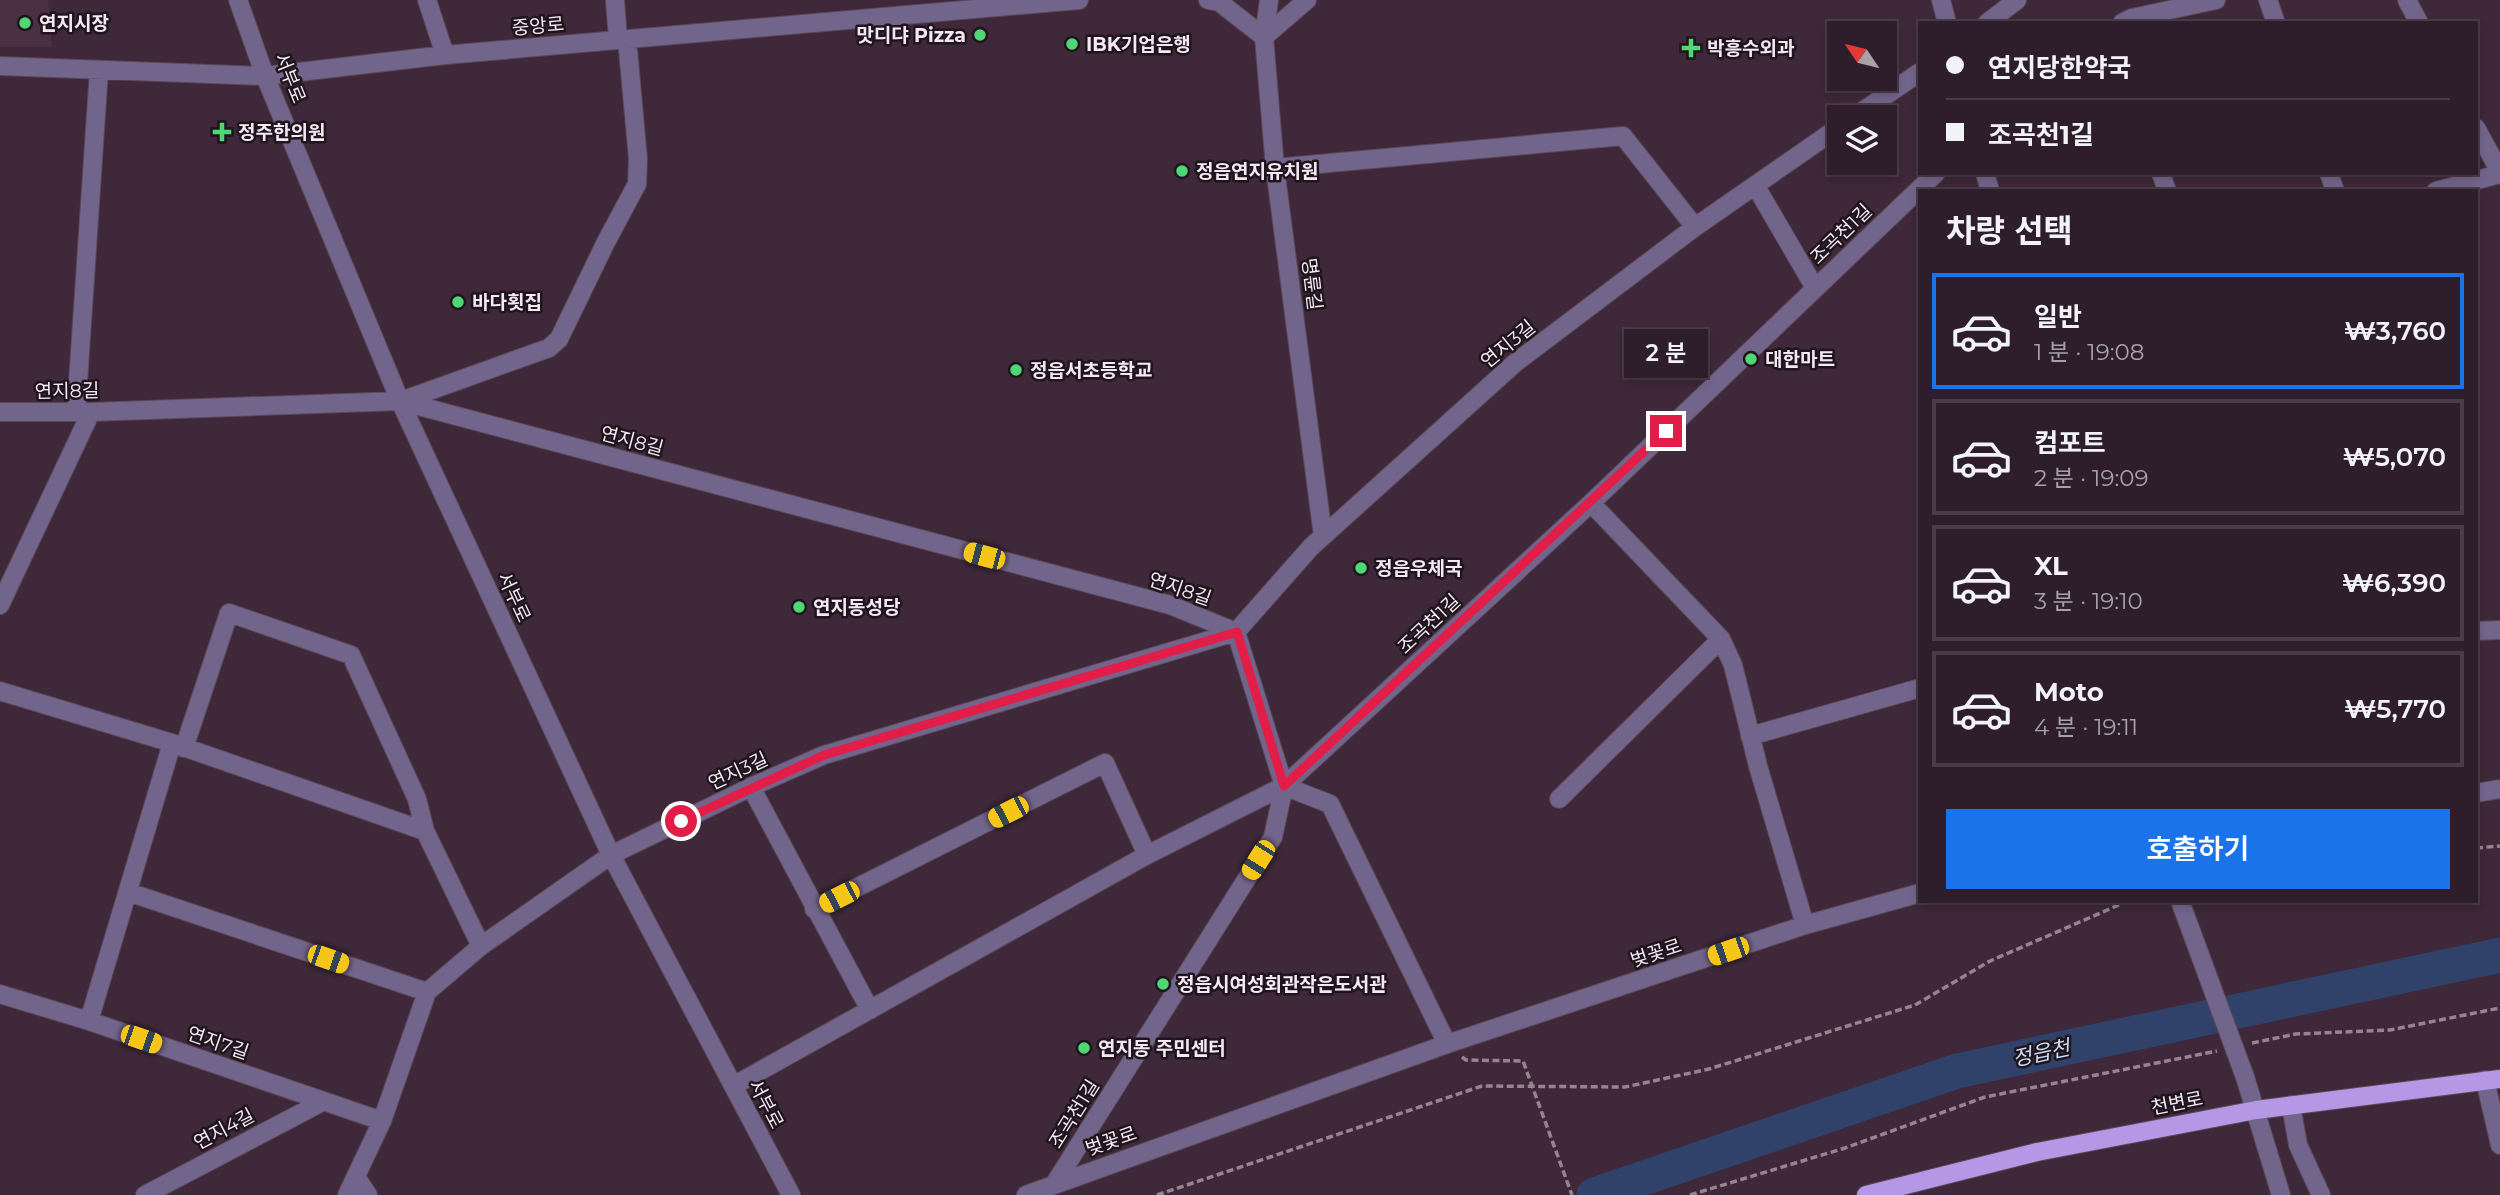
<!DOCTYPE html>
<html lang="ko">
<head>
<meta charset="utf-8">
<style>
	:root { --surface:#2e1e2b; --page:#3a2b37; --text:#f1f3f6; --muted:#a7a2a9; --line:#493c47; --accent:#1a73e8 }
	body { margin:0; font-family:Montserrat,"Noto Sans KR",sans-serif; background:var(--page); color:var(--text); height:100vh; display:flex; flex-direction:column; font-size:26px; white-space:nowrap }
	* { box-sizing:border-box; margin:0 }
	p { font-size:23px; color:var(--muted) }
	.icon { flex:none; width:38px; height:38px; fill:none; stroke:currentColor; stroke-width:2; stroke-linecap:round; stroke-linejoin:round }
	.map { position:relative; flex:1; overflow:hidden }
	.panel { position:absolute; left:1918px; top:189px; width:560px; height:714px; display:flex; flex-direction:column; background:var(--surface); border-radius:0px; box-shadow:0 4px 10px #0003,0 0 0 2px var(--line) }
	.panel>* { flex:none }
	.guide { position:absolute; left:1918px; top:21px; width:560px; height:154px; border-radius:0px; box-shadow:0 4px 10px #0003,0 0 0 2px var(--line); display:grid; align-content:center; height:154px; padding:0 28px; background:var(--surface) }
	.needle { width:46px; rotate:305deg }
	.controls { position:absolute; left:1827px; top:21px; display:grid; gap:14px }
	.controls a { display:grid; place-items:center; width:70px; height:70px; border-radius:0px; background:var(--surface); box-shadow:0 4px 10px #0003,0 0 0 2px var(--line); font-size:35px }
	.end { position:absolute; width:32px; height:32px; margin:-16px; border:9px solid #e11d48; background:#fff; box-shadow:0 0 0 4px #fff }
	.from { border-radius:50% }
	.bubble { position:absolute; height:49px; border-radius:0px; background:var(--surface); box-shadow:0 4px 10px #0003,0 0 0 2px var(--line); font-size:23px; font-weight:600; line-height:49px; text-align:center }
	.car { position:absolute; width:21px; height:42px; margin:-21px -10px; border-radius:9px; box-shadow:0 0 5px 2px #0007; background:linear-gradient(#f5c518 24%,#345 0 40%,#f5c518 0 76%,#345 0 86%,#f5c518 0) }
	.guide b { display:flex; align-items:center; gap:24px; height:66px; font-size:26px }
	.guide b+b { border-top:2px solid var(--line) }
	.guide i { width:18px; height:18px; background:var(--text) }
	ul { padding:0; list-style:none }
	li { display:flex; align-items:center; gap:21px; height:116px; margin:0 14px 10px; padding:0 14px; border:4px solid var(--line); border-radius:0px }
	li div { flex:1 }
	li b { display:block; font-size:26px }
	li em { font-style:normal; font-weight:600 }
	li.selected { border-color:var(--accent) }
	li>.icon { width:63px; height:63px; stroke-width:1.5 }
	h2 { padding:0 28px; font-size:32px; line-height:84px }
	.button { display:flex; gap:14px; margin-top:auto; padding:14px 28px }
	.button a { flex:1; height:80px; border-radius:0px; background:var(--accent); color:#fff; font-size:28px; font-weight:600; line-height:80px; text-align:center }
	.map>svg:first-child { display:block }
	.built { fill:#4a2f45 }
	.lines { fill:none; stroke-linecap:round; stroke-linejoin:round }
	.river { stroke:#30426a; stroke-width:35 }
	.minor-casing { stroke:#5b4757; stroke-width:20 }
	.major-casing { stroke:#5b4757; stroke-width:20 }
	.path { stroke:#968492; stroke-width:3.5; stroke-dasharray:7 3.5; stroke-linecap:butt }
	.minor { stroke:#72658b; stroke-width:18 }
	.major { stroke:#b498e5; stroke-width:18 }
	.minor-bridge-casing { stroke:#5b4757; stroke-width:20; stroke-linecap:butt }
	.minor-bridge { stroke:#72658b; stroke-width:18 }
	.route { stroke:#e11d48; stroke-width:9 }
	.poi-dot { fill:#4fd675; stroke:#1f151c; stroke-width:2.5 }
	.labels { text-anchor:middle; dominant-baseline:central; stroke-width:5; stroke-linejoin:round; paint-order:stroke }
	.poi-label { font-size:19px; font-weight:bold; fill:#f6e7f2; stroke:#1f151c; text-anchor:start }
	.street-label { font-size:19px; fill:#f6e7f2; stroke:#1f151c }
	.water-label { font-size:21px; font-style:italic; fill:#cddbf7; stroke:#1f151c }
</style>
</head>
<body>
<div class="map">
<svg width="2500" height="1195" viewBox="0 0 2500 1195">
	<rect width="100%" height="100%" fill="#3e2839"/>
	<!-- built -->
	<path class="built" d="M0 0H48L52 47H0Z"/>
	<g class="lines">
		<!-- river -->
		<path class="river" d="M1594 1195 1957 1071 2500 955"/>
		<defs>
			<path id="minor" d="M238 0 265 76 400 401 611 855 791 1195
				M427 0 445 55
				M615 0 618 40
				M1208 0 1219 2 1264 37
				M1269 0 1264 37 1275 168 1323 536
				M1941 0 1947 23
				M2268 0 2276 23
				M2407 0 2419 23
				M1987 23 2017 0
				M2122 23 2132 18 2216 0
				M1264 37 1307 0
				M0 66 265 76 445 55 1079 0
				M1854 117 1920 72
				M2476 128 2500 172
				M1275 168 1623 136 1695 227
				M1985 173 1990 191
				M2161 173 2167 191
				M2329 173 2335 191
				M1755 185 1815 288
				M2436 191 2500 174
				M401 401 549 348 559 339 606 242 637 184 638 159 627 39
				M0 412H91L400 401 1170 605 1236 632 1284 786
				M76 412 99 70
				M1591 503 1721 639 1733 665 1758 766 1805 925
				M0 605 91 412
				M2476 631 2500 630
				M0 691 172 743 425 831 481 946
				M1750 736 1920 688
				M184 748 229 613 351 655 417 799 425 831
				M1284 786 1330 804 1447 1044
				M751 787 870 1010
				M2476 793 2500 789
				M1559 799 1721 639
				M128 892 427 992
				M814 909 1105 763 1147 855
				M0 994 89 1021 382 1121
				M89 1021 172 743
				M2245 1077 2281 1195
				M2485 1080 2500 1145
				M733 1086 1147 855 1284 786
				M2291 1105 2298 1145 2321 1195
				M356 1177 368 1195
				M1055 1183 1273 837 1284 786 1591 503 1936 173
				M145 1195 324 1101
				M347 1195 382 1121 427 992 481 946 611 855 751 787 824 755 1236 632 1311 547 1515 363 1695 227 1839 127
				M1026 1195 1447 1044 1805 925 1920 893"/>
			<path id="major" d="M1866 1195 2037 1152 2256 1110 2500 1079"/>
		</defs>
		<!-- minor casing -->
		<use href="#minor" class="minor-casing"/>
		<!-- major casing -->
		<use href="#major" class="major-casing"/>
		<!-- path -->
		<path class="path" d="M2476 848 2500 846
			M2252 1043 2296 1034 2390 1030 2500 1008
			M1462 1057 1466 1060 1523 1061 1572 1195
			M1157 1195 1482 1086 1625 1087 1709 1069 1915 1005 1990 961 2128 901
			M1690 1195 1845 1148 1985 1097 2217 1051"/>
		<!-- minor -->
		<use href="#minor" class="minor"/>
		<!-- major -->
		<use href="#major" class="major"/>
		<defs>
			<path id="minor-bridge" d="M2180 901 2245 1077"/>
		</defs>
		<!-- minor-bridge casing -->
		<use href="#minor-bridge" class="minor-bridge-casing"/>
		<!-- minor-bridge -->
		<use href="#minor-bridge" class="minor-bridge"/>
	</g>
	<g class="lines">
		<!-- route -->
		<path class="route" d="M681 821 824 755 1237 632 1284 786 1666 431"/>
	</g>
	<!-- markers -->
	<g class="poi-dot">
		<circle cx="25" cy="23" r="7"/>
		<circle cx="980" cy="35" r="7"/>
		<circle cx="1072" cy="44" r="7"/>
		<path d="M1687.5 37.5h7v7h7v7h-7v7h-7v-7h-7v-7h7z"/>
		<path d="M218.5 121.5h7v7h7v7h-7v7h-7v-7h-7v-7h7z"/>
		<circle cx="1182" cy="171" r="7"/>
		<circle cx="458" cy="302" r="7"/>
		<circle cx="1751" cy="359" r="7"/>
		<circle cx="1016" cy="370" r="7"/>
		<circle cx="1361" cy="568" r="7"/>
		<circle cx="799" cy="607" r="7"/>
		<circle cx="1163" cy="984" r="7"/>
		<circle cx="1084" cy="1048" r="7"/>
	</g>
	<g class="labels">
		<!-- poi labels -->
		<g class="poi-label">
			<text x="39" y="23">연지시장</text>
			<text x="966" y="35" text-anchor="end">맛디댜 Pizza</text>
			<text x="1086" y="44">IBK기업은행</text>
			<text x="1707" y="48">박흥수외과</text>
			<text x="238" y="132">정주한의원</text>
			<text x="1196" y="171">정읍연지유치원</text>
			<text x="472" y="302">바다횟집</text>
			<text x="1765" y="359">대한마트</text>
			<text x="1030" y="370">정읍서초등학교</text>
			<text x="1375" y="568">정읍우체국</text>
			<text x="813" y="607">연지동성당</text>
			<text x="1177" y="984">정읍시여성회관작은도서관</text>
			<text x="1098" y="1048">연지동 주민센터</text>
		</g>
		<!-- street labels -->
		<g class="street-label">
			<text transform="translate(538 26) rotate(-5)">중앙로</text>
			<text transform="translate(290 78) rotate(68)">서부로</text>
			<text transform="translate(1841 234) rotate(-44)">조곡천1길</text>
			<text transform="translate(1312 284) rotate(83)">명륜길</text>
			<text transform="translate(1508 344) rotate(-39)">연지3길</text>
			<text transform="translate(67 391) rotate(-1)">연지8길</text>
			<text transform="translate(632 441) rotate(15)">연지8길</text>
			<text transform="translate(1180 589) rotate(19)">연지8길</text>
			<text transform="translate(514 597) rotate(65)">서부로</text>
			<text transform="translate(1429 624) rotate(-43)">조곡천1길</text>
			<text transform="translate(738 771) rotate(-25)">연지3길</text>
			<text transform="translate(1656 953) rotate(-18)">벚꽃로</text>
			<text transform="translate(218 1043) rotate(19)">연지7길</text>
			<text transform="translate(2177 1103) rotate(-11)">천변로</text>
			<text transform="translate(766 1104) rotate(62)">서부로</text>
			<text transform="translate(1074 1114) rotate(-58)">조곡천1길</text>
			<text transform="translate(224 1129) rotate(-28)">연지4길</text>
			<text transform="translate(1111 1141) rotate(-19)">벚꽃로</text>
		</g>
		<!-- water labels -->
		<g class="water-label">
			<text transform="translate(2041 1053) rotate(-12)">정읍천</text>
		</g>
	</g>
</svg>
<div class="controls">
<a><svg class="needle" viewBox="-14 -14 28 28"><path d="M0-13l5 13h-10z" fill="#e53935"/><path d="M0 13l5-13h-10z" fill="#a7a2a9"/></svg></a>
<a><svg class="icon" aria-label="layers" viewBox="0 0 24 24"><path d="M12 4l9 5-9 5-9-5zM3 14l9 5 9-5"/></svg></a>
</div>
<i class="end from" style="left:681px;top:821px"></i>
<i class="end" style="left:1666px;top:431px"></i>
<div class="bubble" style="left:1624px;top:329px;width:84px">2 분</div>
<i class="car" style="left:984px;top:556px;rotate:285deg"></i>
<i class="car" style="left:1008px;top:812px;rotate:243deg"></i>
<i class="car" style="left:1258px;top:860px;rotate:212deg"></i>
<i class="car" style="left:839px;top:897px;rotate:243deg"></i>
<i class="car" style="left:1728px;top:951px;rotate:251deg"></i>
<i class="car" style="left:328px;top:959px;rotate:109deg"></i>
<i class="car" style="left:141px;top:1039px;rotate:109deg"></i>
<div class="guide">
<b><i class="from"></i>연지당한약국</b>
<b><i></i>조곡천1길</b>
</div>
<section class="panel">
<h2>차량 선택</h2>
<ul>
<li class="selected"><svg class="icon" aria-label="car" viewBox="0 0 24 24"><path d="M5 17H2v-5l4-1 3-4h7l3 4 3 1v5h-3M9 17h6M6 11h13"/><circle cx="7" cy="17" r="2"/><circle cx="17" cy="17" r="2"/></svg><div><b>일반</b><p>1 분 · 19:08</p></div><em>₩3,760</em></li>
<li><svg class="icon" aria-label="car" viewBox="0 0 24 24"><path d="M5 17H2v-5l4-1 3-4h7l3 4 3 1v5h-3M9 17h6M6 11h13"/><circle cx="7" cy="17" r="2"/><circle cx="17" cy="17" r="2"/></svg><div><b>컴포트</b><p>2 분 · 19:09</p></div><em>₩5,070</em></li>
<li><svg class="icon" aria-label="car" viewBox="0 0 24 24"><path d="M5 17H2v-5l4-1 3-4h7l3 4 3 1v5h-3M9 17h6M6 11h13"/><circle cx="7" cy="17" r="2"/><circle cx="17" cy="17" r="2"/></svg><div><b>XL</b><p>3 분 · 19:10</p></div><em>₩6,390</em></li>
<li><svg class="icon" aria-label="car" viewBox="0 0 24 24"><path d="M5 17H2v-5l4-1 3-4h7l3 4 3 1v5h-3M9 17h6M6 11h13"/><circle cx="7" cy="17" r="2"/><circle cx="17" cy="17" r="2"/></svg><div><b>Moto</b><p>4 분 · 19:11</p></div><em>₩5,770</em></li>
</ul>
<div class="button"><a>호출하기</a></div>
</section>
</div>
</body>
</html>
